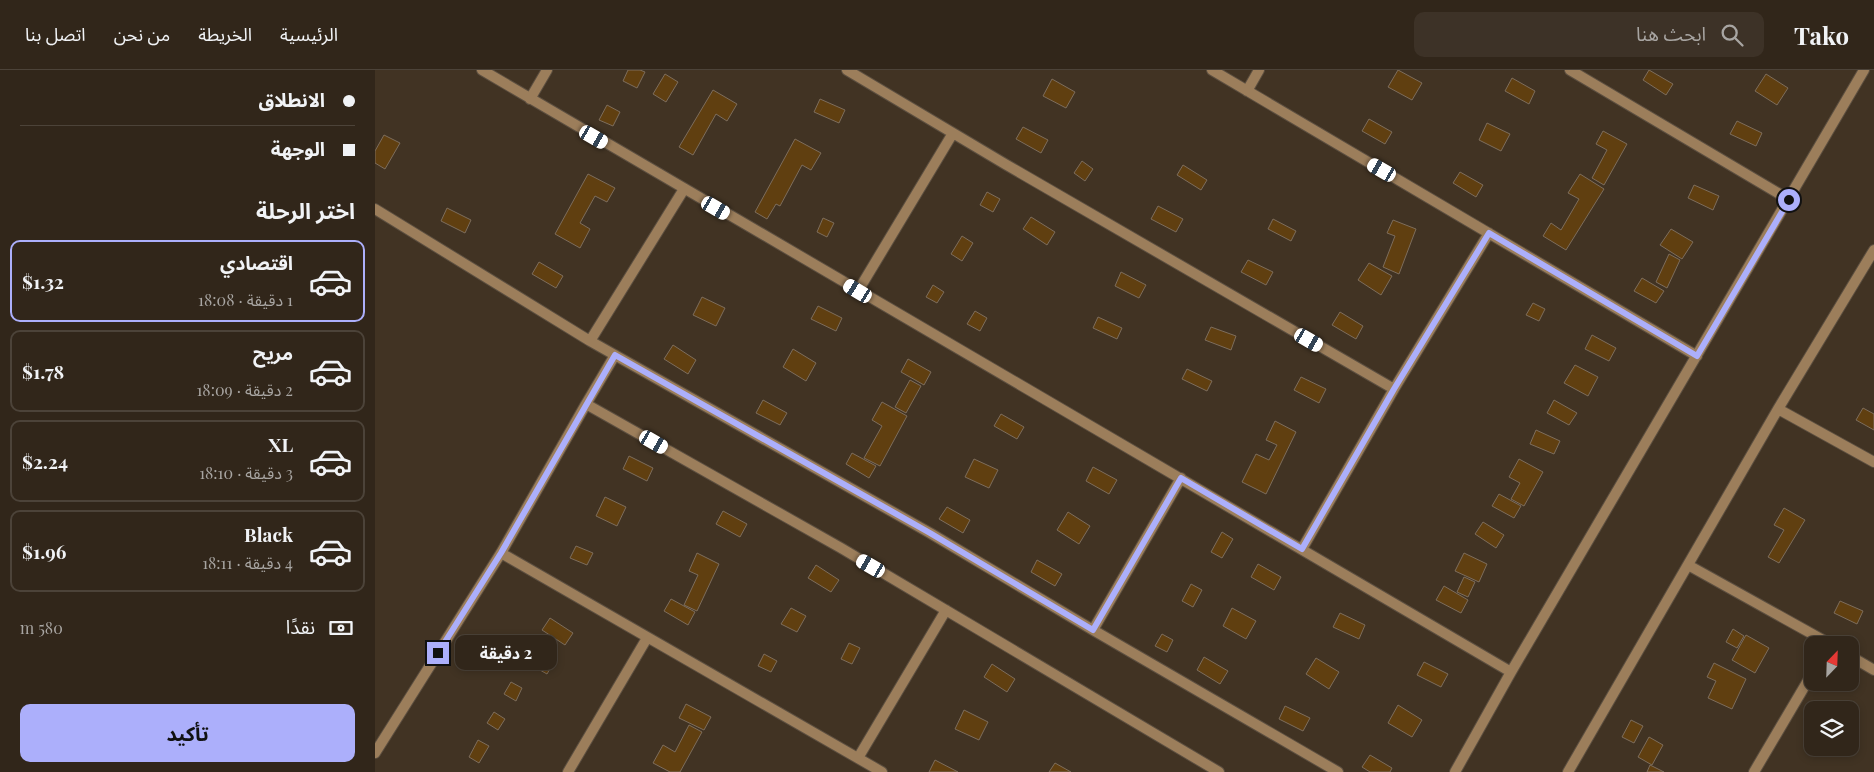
<!DOCTYPE html>
<html lang="ar">
<head>
<meta charset="utf-8">
<style>
	:root { --surface:#31261a; --page:#3d3227; --text:#f1f3f6; --muted:#a8a5a2; --line:#4c4339; --accent:#acaffb }
	body { margin:0; font-family:"Playfair Display","Noto Sans Arabic",serif; background:var(--page); color:var(--text); direction:rtl; height:100vh; display:flex; flex-direction:column; font-size:19px; white-space:nowrap }
	* { box-sizing:border-box; margin:0 }
	p { font-size:16px; color:var(--muted) }
	.icon { flex:none; width:28px; height:28px; fill:none; stroke:currentColor; stroke-width:2; stroke-linecap:round; stroke-linejoin:round }
	.map { position:relative; flex:1; overflow:hidden; direction:ltr }
	.side { display:flex; flex-direction:column; background:var(--surface); width:375px }
	.side>* { flex:none }
	.banner { display:grid; align-content:center; height:110px; padding:0 20px; background:var(--surface) }
	.needle { width:32px; rotate:23deg }
	.controls { position:absolute; left:1429px; top:566px; display:grid; gap:10px }
	.controls a { display:grid; place-items:center; width:55px; height:55px; border-radius:10px; background:var(--surface); box-shadow:0 2px 8px #0003,0 0 0 1px var(--line); font-size:25px }
	.end { position:absolute; width:22px; height:22px; margin:-11px; border:6px solid #acaffb; background:#111; box-shadow:0 0 0 2px #111 }
	.from { border-radius:50% }
	.bubble { position:absolute; height:35px; border-radius:10px; background:var(--surface); box-shadow:0 2px 8px #0003,0 0 0 1px var(--line); font-size:16px; font-weight:700; line-height:35px; text-align:center; direction:rtl }
	.car { position:absolute; width:15px; height:30px; margin:-15px -8px; border-radius:6px; box-shadow:0 0 4px 1px #0007; background:linear-gradient(#fff 24%,#345 0 40%,#fff 0 76%,#345 0 86%,#fff 0) }
	.banner b { display:flex; align-items:center; gap:18px; height:48px; font-size:19px }
	.banner b+b { border-top:1px solid var(--line) }
	.banner i { width:12px; height:12px; background:var(--text) }
	ul { padding:0; list-style:none }
	li { display:flex; align-items:center; gap:15px; height:82px; margin:0 10px 8px; padding:0 10px; border:2px solid var(--line); border-radius:10px }
	li div { flex:1 }
	li b { display:block; font-size:19px }
	li em { font-style:normal; font-weight:700 }
	li.selected { border-color:var(--accent) }
	li>.icon { width:45px; height:45px; stroke-width:1.5 }
	h2 { padding:0 20px; font-size:22px; line-height:60px }
	.pay { display:flex; align-items:center; gap:12px; height:55px; padding:0 20px; font-size:19px }
	.pay p { margin-inline-start:auto }
	.button { display:flex; gap:10px; margin-top:auto; padding:10px 20px }
	.button a { flex:1; height:58px; border-radius:10px; background:var(--accent); color:#111; font-size:20px; font-weight:700; line-height:58px; text-align:center }
	header { display:flex; align-items:center; gap:30px; box-sizing:border-box; height:70px; padding:0 25px; background:var(--surface); border-bottom:1px solid var(--line) }
	header strong { font-size:24px }
	nav { display:flex; gap:28px; margin-inline-start:auto; font-size:18px }
	.search { width:350px; height:45px; background:var(--page); display:flex; align-items:center; gap:12px; box-sizing:border-box; padding:0 18px; border-radius:10px; color:var(--muted); font-size:19px }
	main { display:flex; flex:1; min-height:0 }
	.map>svg:first-child { display:block }
	.building { fill:#603f10; stroke:#7d6d5c }
	.lines { fill:none; stroke-linecap:round; stroke-linejoin:round }
	.minor-casing { stroke:#5c4f40; stroke-width:12 }
	.minor { stroke:#9c7e5b; stroke-width:10 }
	.route { stroke:#acaffb; stroke-width:6 }
</style>
</head>
<body>
<header>
<strong>Tako</strong>
<div class="search"><svg class="icon" aria-label="search" viewBox="0 0 24 24"><circle cx="10" cy="10" r="6"/><path d="M15 15l6 6"/></svg>ابحث هنا</div>
<nav><a>الرئيسية</a><a>الخريطة</a><a>من نحن</a><a>اتصل بنا</a></nav>
</header>
<main>
<div class="map">
<svg width="1499" height="702" viewBox="0 0 1499 702">
	<rect width="100%" height="100%" fill="#413323"/>
	<!-- building -->
	<path class="building" d="M253 0H265L270 2 262 18 248 11Z
		M1023 0 1047 13 1037 30 1013 17Z
		M1274 0 1298 14 1291 25 1268 10Z
		M290 4 303 12 291 32 278 24Z
		M1391 4 1413 18 1402 35 1380 21Z
		M1137 8 1160 21 1154 34 1130 21Z
		M677 9 700 22 691 38 668 26Z
		M338 20 362 34 352 51 341 44 318 85 304 77Z
		M445 29 470 40 464 53 439 42Z
		M232 35 245 42 238 56 224 50Z
		M994 49 1017 62 1010 74 987 61Z
		M1362 51 1387 63 1381 76 1355 64Z
		M1112 53 1135 64 1126 81 1104 70Z
		M648 57 673 70 666 83 641 69Z
		M1228 61 1252 74 1229 115 1217 108 1232 80 1221 74Z
		M9 65 25 73 10 99 0 93V81Z
		M420 69 446 83 436 100 427 95 405 136 401 134 392 149 380 142Z
		M707 91 718 99 710 111 699 103Z
		M808 95 832 110 826 120 802 105Z
		M1085 102 1108 115 1101 127 1078 113Z
		M213 104 240 118 232 132 220 126 205 153 215 159 205 178 180 164Z
		M1205 104 1229 119 1191 180 1168 166 1176 153 1186 160 1204 129 1193 123Z
		M1319 115 1344 126 1338 140 1313 128Z
		M612 122 625 129 618 142 605 135Z
		M783 136 808 149 801 162 776 149Z
		M72 138 96 150 90 163 66 151Z
		M656 147 680 162 672 175 648 159Z
		M448 148 459 153 452 167 442 162Z
		M898 149 921 161 916 171 893 159Z
		M1018 150 1041 159 1024 204 1008 197 1020 166 1012 163Z
		M1296 159 1318 172 1307 189 1285 175Z
		M587 166 598 173 587 191 576 184Z
		M1294 184 1305 190 1292 218 1281 212Z
		M873 190 898 202 891 215 866 202Z
		M164 192 188 206 181 218 157 204Z
		M994 193 1017 206 1006 225 983 210Z
		M746 202 771 215 764 228 740 216Z
		M1267 208 1289 221 1281 233 1259 221Z
		M558 215 569 222 562 233 551 227Z
		M327 227 350 238 341 256 318 245Z
		M1158 233 1170 239 1164 251 1151 245Z
		M443 236 467 248 461 261 436 249Z
		M600 241 612 248 605 261 592 254Z
		M965 242 988 256 981 269 957 255Z
		M723 247 747 258 742 269 718 258Z
		M836 257 861 266 856 280 830 270Z
		M1217 265 1241 278 1234 291 1210 279Z
		M298 275 321 290 313 304 289 289Z
		M418 279 441 293 431 311 408 297Z
		M533 289 556 302 549 315 526 302Z
		M1200 295 1223 307 1213 326 1189 313Z
		M812 299 837 311 832 321 807 309Z
		M926 307 951 319 944 333 919 320Z
		M535 310 546 316 531 343 520 337Z
		M388 330 412 343 405 355 381 343Z
		M1179 330 1202 343 1194 355 1172 343Z
		M507 332 532 346 505 396 489 388 507 356 497 350Z
		M1488 338 1499 344V360L1481 350Z
		M626 344 649 357 642 369 619 356Z
		M900 351 921 362 891 424 867 412 881 384 894 390 902 375 891 370Z
		M1161 360 1185 371 1179 384 1155 374Z
		M477 383 501 396 494 408 471 394Z
		M254 386 278 398 272 411 248 399Z
		M599 389 623 400 614 418 590 407Z
		M1144 389 1168 402 1149 436 1136 429 1145 413 1134 407Z
		M718 397 742 410 734 424 711 411Z
		M1124 424 1146 436 1139 448 1117 436Z
		M230 427 251 437 242 456 221 446Z
		M572 437 595 450 588 463 564 449Z
		M1409 438 1430 450 1404 493 1393 487 1409 460 1399 455Z
		M348 441 372 454 365 467 341 454Z
		M693 442 715 456 704 474 682 460Z
		M1108 452 1129 465 1121 478 1100 464Z
		M847 462 858 469 847 488 836 482Z
		M201 476 218 483 212 495 195 488Z
		M322 483 344 494 322 541 309 535 323 505 314 501Z
		M1089 483 1112 494 1104 512 1080 501Z
		M662 490 687 504 680 516 656 502Z
		M883 494 906 507 899 520 876 507Z
		M441 495 464 510 456 522 433 508Z
		M1089 507 1100 512 1093 527 1082 522Z
		M816 514 827 520 818 537 807 531Z
		M1069 516 1093 530 1086 543 1061 530Z
		M296 529 320 542 313 555 289 541Z
		M1465 531 1488 541 1482 554 1459 543Z
		M416 538 431 546 422 562 406 554Z
		M857 538 881 551 871 569 848 556Z
		M965 543 990 555 984 569 958 557Z
		M175 548 198 563 190 575 167 560Z
		M1358 559 1369 566 1362 578 1351 572Z
		M787 564 798 570 792 582 780 576Z
		M1371 565 1394 578 1380 603 1357 590Z
		M474 573 485 578 477 594 466 589Z
		M157 578 180 590 172 604 149 591Z
		M389 584 402 591 396 602 383 596Z
		M829 587 853 601 845 614 822 600Z
		M941 588 964 602 954 619 931 604Z
		M1049 592 1073 604 1066 617 1042 605Z
		M1339 593 1371 609 1357 639 1333 628 1341 611 1332 607Z
		M617 594 640 609 632 622 609 607Z
		M136 612 147 618 141 631 129 624Z
		M311 634 336 647 329 660 304 648Z
		M1023 635 1047 650 1037 667 1013 653Z
		M910 636 935 648 928 661 904 649Z
		M589 640 613 652 604 670 580 659Z
		M119 642 130 649 123 660 112 653Z
		M1256 650 1268 656 1259 673 1247 667Z
		M314 655 327 662 305 702H295L278 693 288 675 300 682Z
		M1274 667 1288 675 1277 695 1263 687Z
		M103 670 114 676 104 693 94 687Z
		M995 685 1017 698 1015 702H995L987 697Z
		M560 690 583 702H554Z
		M680 693 696 702H674Z
		M1275 695 1289 702H1272Z"/>
	<g class="lines">
		<defs>
			<path id="minor" d="M107 0 1136 602
				M472 0 630 94 1019 319
				M837 0 1322 286
				M1195 0 1413 129
				M872 21 884 0
				M155 29 172 0
				M0 139 215 271 309 119
				M483 221 578 63
				M215 271 555 463 718 560 963 702
				M211 334 240 285
				M1403 339 1499 392
				M927 479 1019 319 1114 163
				M126 483 507 702
				M1313 495 1457 575
				M718 560 806 408
				M1475 586 1499 600
				M0 683 126 483 211 334 466 478 844 702
				M483 688 571 540
				M193 702 272 568
				M1080 702 1136 602 1489 0
				M1193 702 1403 339 1499 180
				M1379 702 1438 602"/>
		</defs>
		<!-- minor casing -->
		<use href="#minor" class="minor-casing"/>
		<!-- minor -->
		<use href="#minor" class="minor"/>
	</g>
	<g class="lines">
		<!-- route -->
		<path class="route" d="M63 583 126 483 240 285 555 463 718 560 806 408 927 479 1019 319 1114 163 1322 286 1414 130"/>
	</g>
</svg>
<div class="controls">
<a><svg class="needle" viewBox="-14 -14 28 28"><path d="M0-13l5 13h-10z" fill="#e53935"/><path d="M0 13l5-13h-10z" fill="#a8a5a2"/></svg></a>
<a><svg class="icon" aria-label="layers" viewBox="0 0 24 24"><path d="M12 4l9 5-9 5-9-5zM3 14l9 5 9-5"/></svg></a>
</div>
<i class="end from" style="left:1414px;top:130px"></i>
<i class="end" style="left:63px;top:583px"></i>
<div class="bubble" style="left:80px;top:565px;width:102px">2 دقيقة</div>
<i class="car" style="left:219px;top:67px;rotate:120deg"></i>
<i class="car" style="left:1007px;top:100px;rotate:300deg"></i>
<i class="car" style="left:341px;top:138px;rotate:120deg"></i>
<i class="car" style="left:483px;top:221px;rotate:301deg"></i>
<i class="car" style="left:934px;top:270px;rotate:120deg"></i>
<i class="car" style="left:279px;top:372px;rotate:120deg"></i>
<i class="car" style="left:496px;top:496px;rotate:300deg"></i>
</div>
<section class="side">
<div class="banner">
<b><i class="from"></i>الانطلاق</b>
<b><i></i>الوجهة</b>
</div>
<h2>اختر الرحلة</h2>
<ul>
<li class="selected"><svg class="icon" aria-label="car" viewBox="0 0 24 24"><path d="M5 17H2v-5l4-1 3-4h7l3 4 3 1v5h-3M9 17h6M6 11h13"/><circle cx="7" cy="17" r="2"/><circle cx="17" cy="17" r="2"/></svg><div><b>اقتصادي</b><p>1 دقيقة · 18:08</p></div><em>$1.32</em></li>
<li><svg class="icon" aria-label="car" viewBox="0 0 24 24"><path d="M5 17H2v-5l4-1 3-4h7l3 4 3 1v5h-3M9 17h6M6 11h13"/><circle cx="7" cy="17" r="2"/><circle cx="17" cy="17" r="2"/></svg><div><b>مريح</b><p>2 دقيقة · 18:09</p></div><em>$1.78</em></li>
<li><svg class="icon" aria-label="car" viewBox="0 0 24 24"><path d="M5 17H2v-5l4-1 3-4h7l3 4 3 1v5h-3M9 17h6M6 11h13"/><circle cx="7" cy="17" r="2"/><circle cx="17" cy="17" r="2"/></svg><div><b>XL</b><p>3 دقيقة · 18:10</p></div><em>$2.24</em></li>
<li><svg class="icon" aria-label="car" viewBox="0 0 24 24"><path d="M5 17H2v-5l4-1 3-4h7l3 4 3 1v5h-3M9 17h6M6 11h13"/><circle cx="7" cy="17" r="2"/><circle cx="17" cy="17" r="2"/></svg><div><b>Black</b><p>4 دقيقة · 18:11</p></div><em>$1.96</em></li>
</ul>
<div class="pay"><svg class="icon" aria-label="cash" viewBox="0 0 24 24"><path d="M3 7h18v10H3z"/><circle cx="12" cy="12" r="2"/></svg>نقدًا<p>580 m</p></div>
<div class="button"><a>تأكيد</a></div>
</section>
</main>
</body>
</html>
